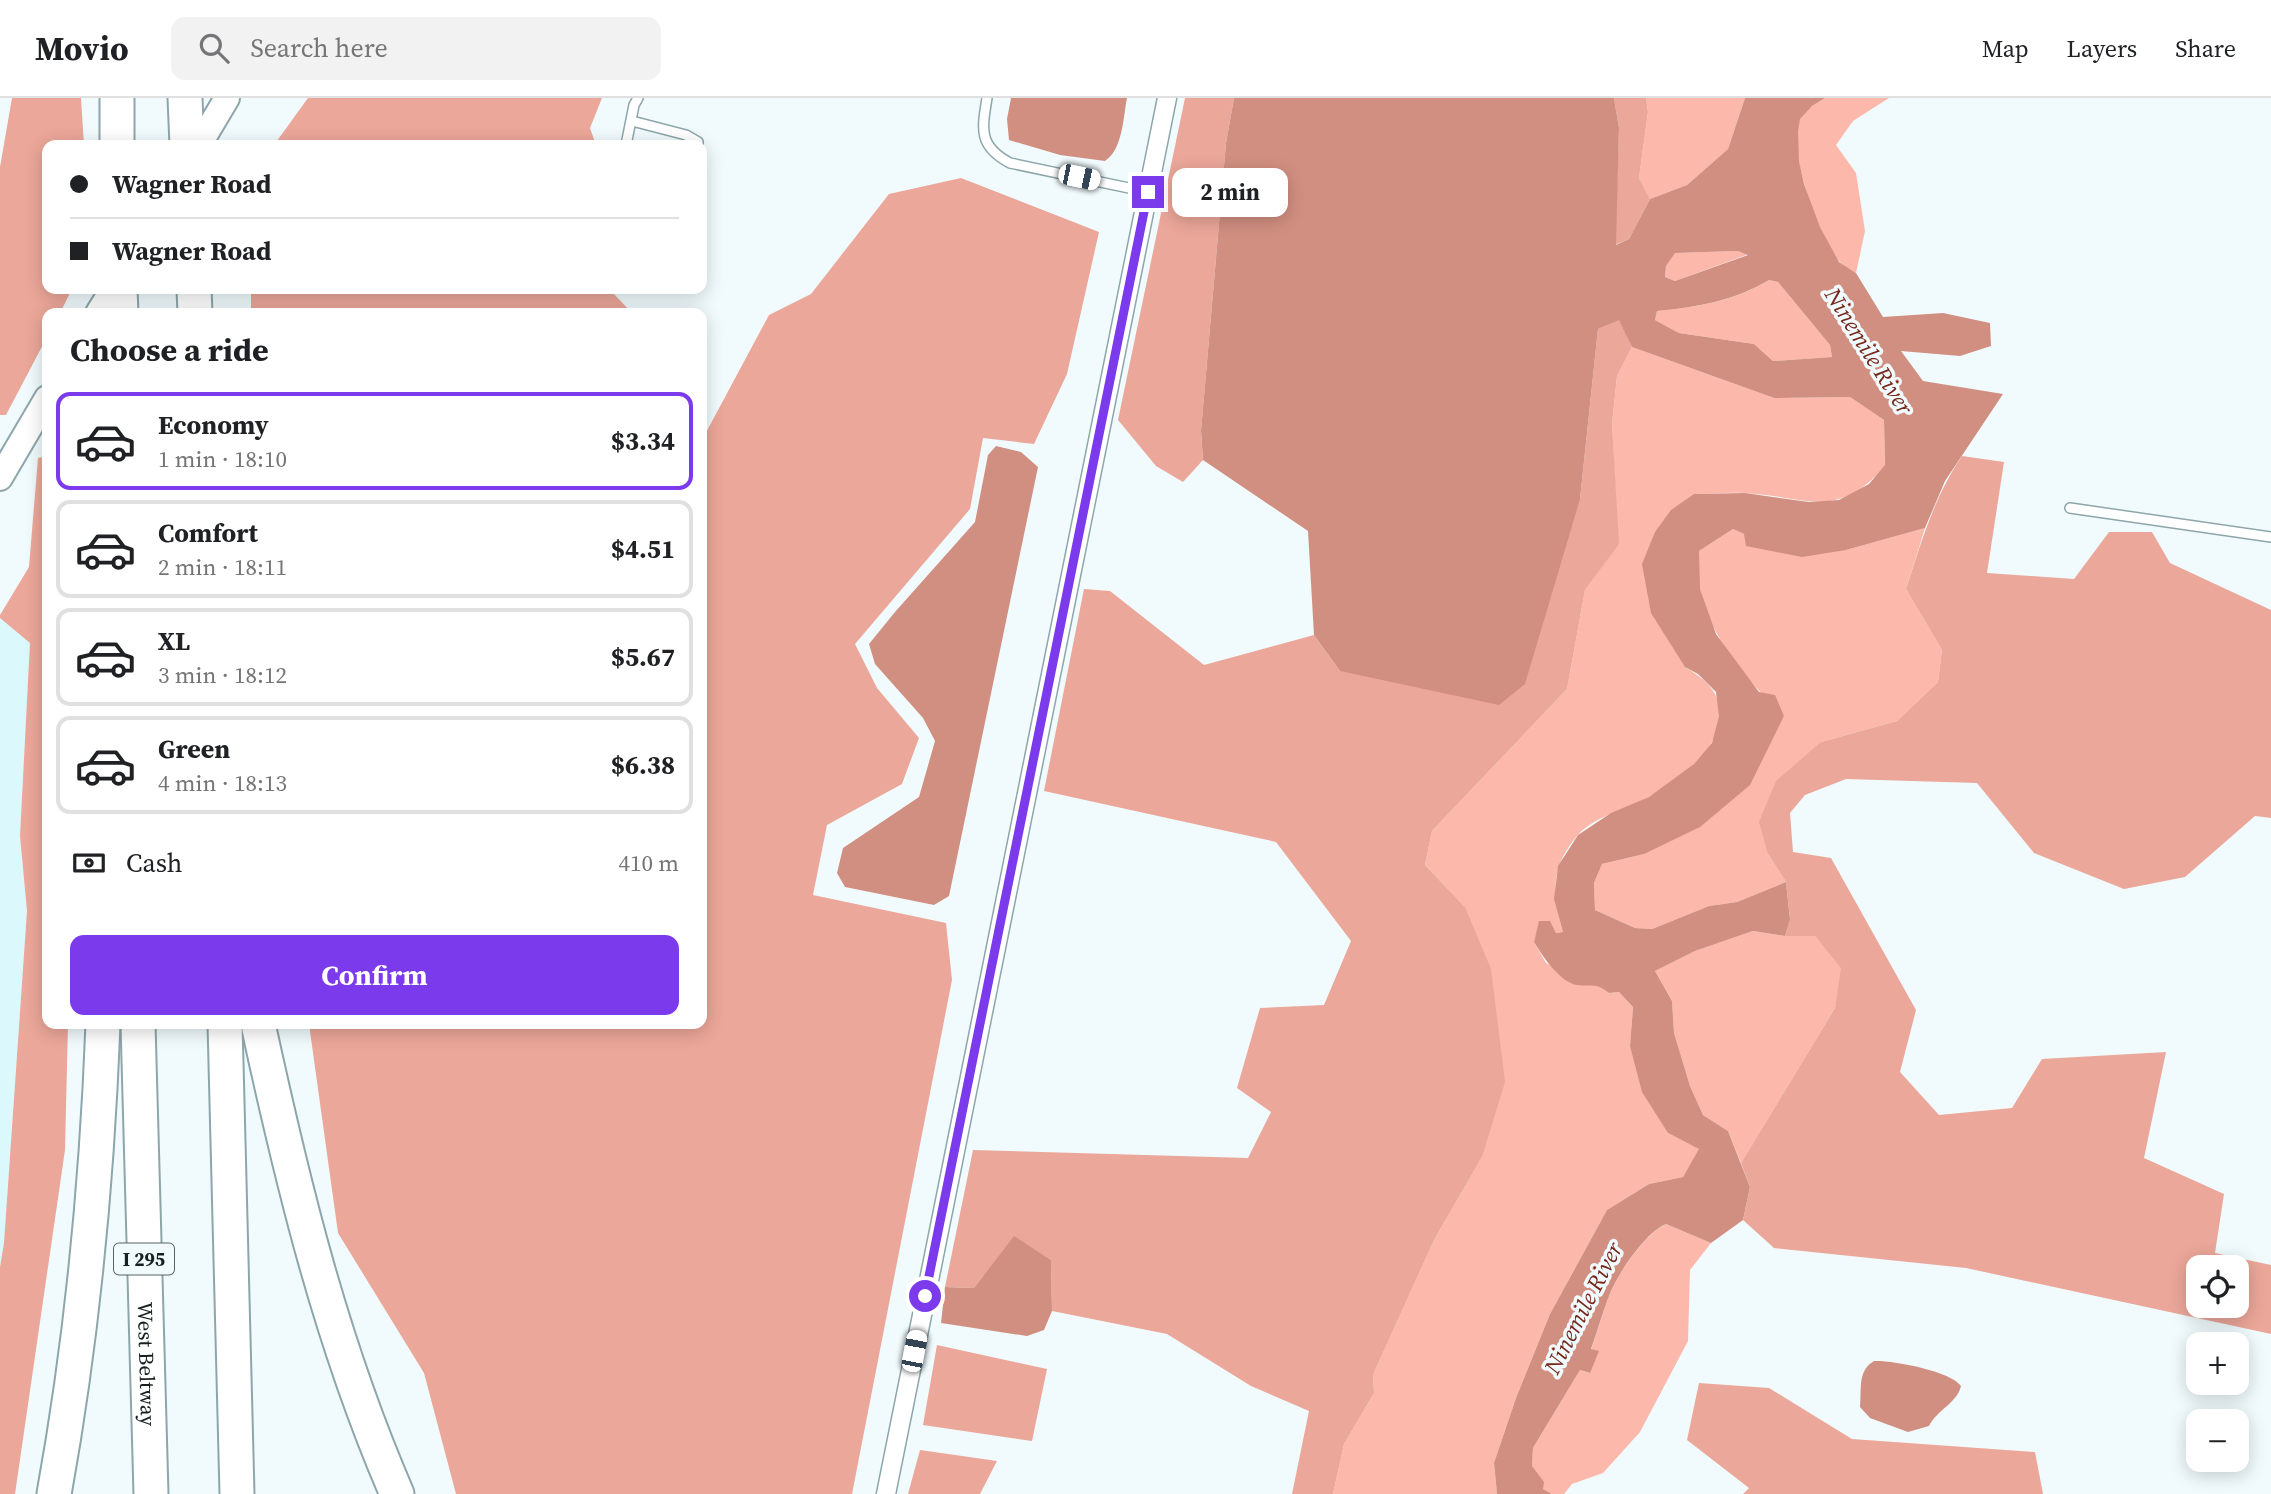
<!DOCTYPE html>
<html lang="en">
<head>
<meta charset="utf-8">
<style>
	:root { --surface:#fff; --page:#f2f2f2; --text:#202124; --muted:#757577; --line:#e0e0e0; --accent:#7c3aed }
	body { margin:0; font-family:"Source Serif 4",serif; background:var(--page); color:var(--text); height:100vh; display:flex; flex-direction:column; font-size:26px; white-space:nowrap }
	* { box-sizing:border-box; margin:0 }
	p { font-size:23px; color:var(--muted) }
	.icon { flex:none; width:38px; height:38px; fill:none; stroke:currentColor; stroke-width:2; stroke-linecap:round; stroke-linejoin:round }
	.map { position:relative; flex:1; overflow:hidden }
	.details { position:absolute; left:42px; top:210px; width:665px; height:721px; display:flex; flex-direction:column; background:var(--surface); border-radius:14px; box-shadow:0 4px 18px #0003 }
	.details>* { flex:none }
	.top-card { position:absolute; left:42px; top:42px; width:665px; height:154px; border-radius:14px; box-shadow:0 4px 18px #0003; display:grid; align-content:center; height:154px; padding:0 28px; background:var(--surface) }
	.controls { position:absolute; left:2186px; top:1157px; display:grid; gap:14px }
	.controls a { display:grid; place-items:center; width:63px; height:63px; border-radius:14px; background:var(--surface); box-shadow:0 4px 18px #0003; font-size:35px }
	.end { position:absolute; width:32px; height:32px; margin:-16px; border:9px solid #7c3aed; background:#fff; box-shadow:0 0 0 4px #fff }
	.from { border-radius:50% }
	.bubble { position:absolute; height:49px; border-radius:14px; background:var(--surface); box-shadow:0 4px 18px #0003; font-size:23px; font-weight:700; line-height:49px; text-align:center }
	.car { position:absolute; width:21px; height:42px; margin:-21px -10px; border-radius:9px; box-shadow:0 0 5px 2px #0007; background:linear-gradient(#fff 24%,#345 0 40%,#fff 0 76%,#345 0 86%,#fff 0) }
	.top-card b { display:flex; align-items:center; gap:24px; height:66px; font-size:26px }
	.top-card b+b { border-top:2px solid var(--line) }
	.top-card i { width:18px; height:18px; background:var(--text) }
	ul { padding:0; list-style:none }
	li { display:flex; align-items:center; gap:21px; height:98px; margin:0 14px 10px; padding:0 14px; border:4px solid var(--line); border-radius:14px }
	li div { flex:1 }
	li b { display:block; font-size:26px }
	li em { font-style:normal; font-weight:700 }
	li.active { border-color:var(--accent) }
	li>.icon { width:63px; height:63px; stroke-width:1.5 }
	h2 { padding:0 28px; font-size:32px; line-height:84px }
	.pay { display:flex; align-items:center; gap:18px; height:77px; padding:0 28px; font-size:26px }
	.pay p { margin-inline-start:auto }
	.primary-button { display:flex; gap:14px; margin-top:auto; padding:14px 28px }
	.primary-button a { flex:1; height:80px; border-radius:14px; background:var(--accent); color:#fff; font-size:28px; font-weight:700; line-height:80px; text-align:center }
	header { display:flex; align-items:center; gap:42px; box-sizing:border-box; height:98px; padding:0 35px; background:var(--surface); border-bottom:2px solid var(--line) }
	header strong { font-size:33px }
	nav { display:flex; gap:38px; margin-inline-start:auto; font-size:24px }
	.search { width:490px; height:63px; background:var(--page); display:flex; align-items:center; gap:18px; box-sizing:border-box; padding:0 24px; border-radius:14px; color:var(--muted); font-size:26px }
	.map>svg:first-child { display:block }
	.built { fill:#dbf8fd }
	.green { fill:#fcb8aa }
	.forest { fill:#eba799; fill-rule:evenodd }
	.water { fill:#d18f81; fill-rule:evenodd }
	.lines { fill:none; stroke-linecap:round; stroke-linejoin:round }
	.lane-casing { stroke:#8da6ab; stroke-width:12 }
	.street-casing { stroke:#8da6ab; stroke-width:21 }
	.secondary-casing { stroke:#8da6ab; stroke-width:28 }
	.highway-casing { stroke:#8da6ab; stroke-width:37 }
	.lane { stroke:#fff; stroke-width:9 }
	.street { stroke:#fff; stroke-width:18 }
	.secondary { stroke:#fff; stroke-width:24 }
	.highway { stroke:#fff; stroke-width:33 }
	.route { stroke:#7c3aed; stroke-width:9 }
	.labels { text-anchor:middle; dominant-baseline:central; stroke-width:7; stroke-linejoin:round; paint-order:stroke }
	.shield { fill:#f1fbfd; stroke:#586263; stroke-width:2 }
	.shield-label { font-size:19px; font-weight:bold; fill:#162021 }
	.street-label { font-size:21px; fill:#162021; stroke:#f1fbfd }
	.water-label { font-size:23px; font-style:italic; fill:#762719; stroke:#f1fbfd }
</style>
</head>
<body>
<header>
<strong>Movio</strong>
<div class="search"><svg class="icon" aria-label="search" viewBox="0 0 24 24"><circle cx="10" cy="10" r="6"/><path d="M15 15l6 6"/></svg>Search here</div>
<nav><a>Map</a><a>Layers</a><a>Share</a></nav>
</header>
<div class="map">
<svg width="2271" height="1396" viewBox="0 0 2271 1396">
	<rect width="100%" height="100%" fill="#f1fbfd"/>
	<!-- built -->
	<path class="built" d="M0 520 30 545 20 738 27 813 4 1145 0 1169Z"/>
	<!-- green -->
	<path class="green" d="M1646 0H1745L1728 51 1687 87 1650 101 1639 80 1648 14Z
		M1825 0H1889L1853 23 1836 47 1856 75 1865 133 1856 175C1850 171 1842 167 1838 162 1819 137 1786 51 1800 21 1805 11 1816 5 1825 0Z
		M1738 153 1749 156 1675 183 1665 179 1666 168 1674 155Z
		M1769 182 1778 184 1830 247 1832 259 1773 263 1754 246 1679 235 1655 222 1657 213C1697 209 1735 203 1769 182Z
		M1632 249 1774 300 1850 299 1884 322 1885 368C1836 424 1806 398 1744 395 1727 394 1711 396 1694 396L1685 569C1705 581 1725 597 1718 623 1716 630 1715 638 1712 644 1704 662 1665 691 1647 700 1626 711 1593 719 1577 738 1549 771 1553 796 1563 834L1556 835 1540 823 1534 844 1546 865 1597 886 1609 895 1619 894 1633 909 1630 948 1668 1035 1700 1051 1683 1079 1649 1086 1607 1112 1550 1216 1516 1300 1494 1365 1497 1396H1333L1344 1346 1374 1295 1373 1277 1434 1142 1482 1059 1465 809 1425 767 1432 733 1567 591 1585 492 1618 446 1612 326 1617 278Z
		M1925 430 1906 491 1942 552 1938 584 1897 623 1821 644 1768 756 1786 784 1737 804 1709 808 1652 831 1635 830 1595 812 1594 785 1602 766 1644 756 1779 626 1784 618C1748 583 1711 541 1700 492 1698 480 1699 465 1699 453L1733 431 1744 436 1846 452Z
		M1753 833 1785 838H1815L1842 870 1835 910 1741 1065 1728 1033 1703 1017 1690 988 1674 935 1672 903 1655 873 1695 853Z
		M1666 1126 1711 1145 1690 1172 1688 1243 1640 1334 1603 1375 1572 1386 1564 1396H1552L1543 1391 1532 1368 1533 1350 1580 1272 1589 1275 1598 1253 1591 1252C1598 1232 1603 1212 1611 1193 1620 1173 1646 1135 1666 1126Z"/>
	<!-- forest -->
	<path class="forest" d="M12 0H81L84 47H47V191H72L60 215H47V239L6 317H0V69Z
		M308 0H602L590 30 596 47H274Z
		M1185 0H1234L1226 45 1201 333 1203 362 1183 384 1156 368 1118 322Z
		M1614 0H1646L1648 14 1639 80 1650 101 1629 141 1615 147 1619 30Z
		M961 80 1099 134 1067 276 1034 346 983 340 970 411 855 546 877 590 919 640 902 686 827 727 813 797 946 825 952 882 852 1396H456L424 1275 338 1135 309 926H702V342L769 217 811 196 889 96Z
		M251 191H613L612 194 632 215H251Z
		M1620 221 1632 249 1617 278 1612 326 1619 446 1585 492 1567 591 1432 733 1425 767 1465 809 1491 871 1505 984 1482 1059 1434 1142 1373 1277 1374 1295 1344 1346 1333 1396H1292L1309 1313 1251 1288 1167 1236 1052 1213 1051 1162 1014 1139 974 1190 945 1189 973 1052 1248 1060 1271 1014 1237 990 1260 910 1324 907 1351 843 1276 744 1044 693 1084 491 1110 493 1204 567 1314 537 1340 573 1580 401 1598 231Z
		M47 358V926H68L65 1052 15 1396H0V1169L4 1145 27 813 20 738 30 545 0 520V517L29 469 38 360Z
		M1962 358 2004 364 1987 475 2074 481 2109 434H2152L2170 465 2271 512V720L2255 718 2185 779 2124 791 2034 755 1977 685 1846 681 1805 697 1790 715 1793 754 1831 760 1916 912 1900 974 1939 1017 2012 1010 2042 961 2166 954 2144 1060 2224 1096 2215 1155 2271 1167V1236L1966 1170 1774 1150 1743 1122 1750 1089 1741 1065 1835 910 1841 870 1815 838H1785L1790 820 1786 784 1768 756 1759 724 1776 683 1821 644 1897 623 1938 584 1942 552 1906 491C1921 445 1934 399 1962 358ZM2198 1169H2236V1208H2198Z
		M937 1247 1047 1271 1032 1343 923 1327Z
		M1699 1285 1769 1290 1852 1341 2035 1354 2043 1396H1743L1749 1390 1687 1342Z
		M920 1352 997 1363 980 1396H908Z"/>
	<!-- water -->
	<path class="water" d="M1011 0H1127C1123 20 1123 51 1105 63L1060 57 1009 42 1007 21Z
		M1234 0H1614L1619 30 1616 147 1629 141 1650 101 1687 87 1728 51 1745 0H1825L1812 8 1800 21 1798 33 1799 63 1804 86 1820 129 1839 164 1856 175 1883 219 1943 215 1990 225 1991 248 1960 258 1901 253 1923 283 2003 296 1945 383 1925 430 1846 452 1802 459 1746 448 1744 436 1733 431 1699 453 1700 491 1716 536 1759 594 1775 597 1784 618 1750 687 1700 729 1644 756 1602 766 1594 785 1595 812 1635 830 1652 831 1709 808 1737 804 1786 784 1790 821 1785 838 1753 833 1695 853 1655 873 1672 903 1674 935 1690 988 1703 1017 1728 1033 1750 1089 1743 1122 1711 1145 1666 1126C1646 1134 1620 1173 1611 1193 1603 1212 1598 1232 1591 1251L1599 1253 1590 1275 1580 1272 1533 1350 1532 1368 1544 1384 1543 1391 1552 1396H1497L1494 1365 1516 1300 1550 1216 1607 1112 1649 1086 1683 1079 1699 1051 1668 1035 1642 994 1630 948 1633 909 1619 894 1609 895C1595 884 1593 889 1577 887 1560 884 1543 859 1534 844L1539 823H1550L1556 835 1563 834 1554 801 1558 768 1578 737 1611 715 1649 699 1694 666 1712 645 1719 618 1716 594 1698 576 1685 569 1651 515 1642 466 1655 434 1671 412 1694 396 1745 395 1809 404 1839 402 1869 386 1885 367 1884 322 1850 299 1774 300 1632 249 1619 222 1598 231 1580 401 1525 586 1499 607 1340 573 1314 537 1308 433 1203 362 1201 333 1226 45ZM1738 153 1748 157 1675 183 1665 179 1666 168 1675 155ZM1769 182 1778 184 1830 247 1832 259 1773 263 1754 246 1679 235 1655 222 1657 213C1697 209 1734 203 1769 182Z
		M996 348 1021 354 1038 369 949 798 934 807 845 789 837 775 843 750 919 699 935 643 923 620 875 566 869 546 895 514 975 424 988 357Z
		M1014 1138 1051 1162 1052 1213 1044 1232 1027 1238 941 1225 945 1189 974 1190Z
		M1874 1263C1892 1262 1951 1273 1961 1288 1957 1305 1937 1312 1929 1328L1908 1334 1870 1320 1860 1309C1862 1291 1857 1273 1874 1263Z"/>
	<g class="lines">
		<defs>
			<path id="lane" d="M987 0C982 31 978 48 1010 65L1148 94
				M632 23 686 37 698 44V47
				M626 47 634 7 638 0
				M2070 410 2271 439"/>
			<path id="street" d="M886 1396 1167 0"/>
			<path id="secondary" d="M199 47 227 0
				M98 215 113 191
				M0 380 47 300"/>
			<g id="highway">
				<path d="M117 0V47"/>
				<path d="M185 0 187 47"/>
				<path d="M120 191 121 215"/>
				<path d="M194 191 195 215"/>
				<path id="s1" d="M138 926 151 1396"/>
				<path d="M225 926 237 1396"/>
				<path d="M258 926C293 1087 331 1244 397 1396"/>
				<path d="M54 1396C82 1242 97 1083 103 926"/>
			</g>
		</defs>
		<!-- lane casing -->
		<use href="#lane" class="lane-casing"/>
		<!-- street casing -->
		<use href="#street" class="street-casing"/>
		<!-- secondary casing -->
		<use href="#secondary" class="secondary-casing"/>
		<!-- highway casing -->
		<use href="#highway" class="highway-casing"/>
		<!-- lane -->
		<use href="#lane" class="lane"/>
		<!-- street -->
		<use href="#street" class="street"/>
		<!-- secondary -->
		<use href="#secondary" class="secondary"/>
		<!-- highway -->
		<use href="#highway" class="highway"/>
	</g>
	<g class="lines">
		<!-- route -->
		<path class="route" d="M925 1198 1148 94"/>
	</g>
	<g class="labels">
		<!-- shield labels -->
		<rect class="shield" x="114" y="1145.5" width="60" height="31" rx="5"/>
		<g class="shield-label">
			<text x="144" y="1161">I 295</text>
		</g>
		<!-- street labels -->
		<g class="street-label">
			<text stroke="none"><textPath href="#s1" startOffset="340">West Beltway</textPath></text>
		</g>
		<!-- water labels -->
		<g class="water-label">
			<text transform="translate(1869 253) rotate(58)">Ninemile River</text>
			<text transform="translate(1583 1210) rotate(-63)">Ninemile River</text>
		</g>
	</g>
</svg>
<div class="controls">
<a><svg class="icon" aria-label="locate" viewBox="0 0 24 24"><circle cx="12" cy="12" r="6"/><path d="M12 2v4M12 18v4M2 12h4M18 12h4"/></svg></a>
<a>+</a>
<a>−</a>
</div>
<i class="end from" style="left:925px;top:1198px"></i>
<i class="end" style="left:1148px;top:94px"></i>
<div class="bubble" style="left:1172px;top:70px;width:116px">2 min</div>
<i class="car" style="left:1079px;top:79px;rotate:102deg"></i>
<i class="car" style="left:914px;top:1253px;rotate:11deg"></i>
<div class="top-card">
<b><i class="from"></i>Wagner Road</b>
<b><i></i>Wagner Road</b>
</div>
<section class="details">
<h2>Choose a ride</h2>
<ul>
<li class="active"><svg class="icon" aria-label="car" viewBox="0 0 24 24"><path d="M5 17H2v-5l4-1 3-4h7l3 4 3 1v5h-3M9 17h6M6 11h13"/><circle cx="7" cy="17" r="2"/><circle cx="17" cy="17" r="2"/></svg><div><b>Economy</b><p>1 min · 18:10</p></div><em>$3.34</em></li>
<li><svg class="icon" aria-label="car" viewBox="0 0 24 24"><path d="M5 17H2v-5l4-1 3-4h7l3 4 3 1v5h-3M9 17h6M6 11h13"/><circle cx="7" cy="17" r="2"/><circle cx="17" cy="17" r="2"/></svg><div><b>Comfort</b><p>2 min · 18:11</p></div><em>$4.51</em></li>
<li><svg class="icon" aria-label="car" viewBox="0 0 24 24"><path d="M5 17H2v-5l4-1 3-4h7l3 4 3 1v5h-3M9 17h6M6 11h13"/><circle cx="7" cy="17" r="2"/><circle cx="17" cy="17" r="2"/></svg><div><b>XL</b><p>3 min · 18:12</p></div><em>$5.67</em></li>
<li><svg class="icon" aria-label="car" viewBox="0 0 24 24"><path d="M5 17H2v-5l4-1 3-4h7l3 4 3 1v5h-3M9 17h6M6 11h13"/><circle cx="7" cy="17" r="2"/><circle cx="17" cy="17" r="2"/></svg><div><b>Green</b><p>4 min · 18:13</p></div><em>$6.38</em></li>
</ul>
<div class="pay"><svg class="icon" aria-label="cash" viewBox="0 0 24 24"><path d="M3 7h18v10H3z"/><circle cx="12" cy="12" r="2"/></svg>Cash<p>410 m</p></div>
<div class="primary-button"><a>Confirm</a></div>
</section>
</div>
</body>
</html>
